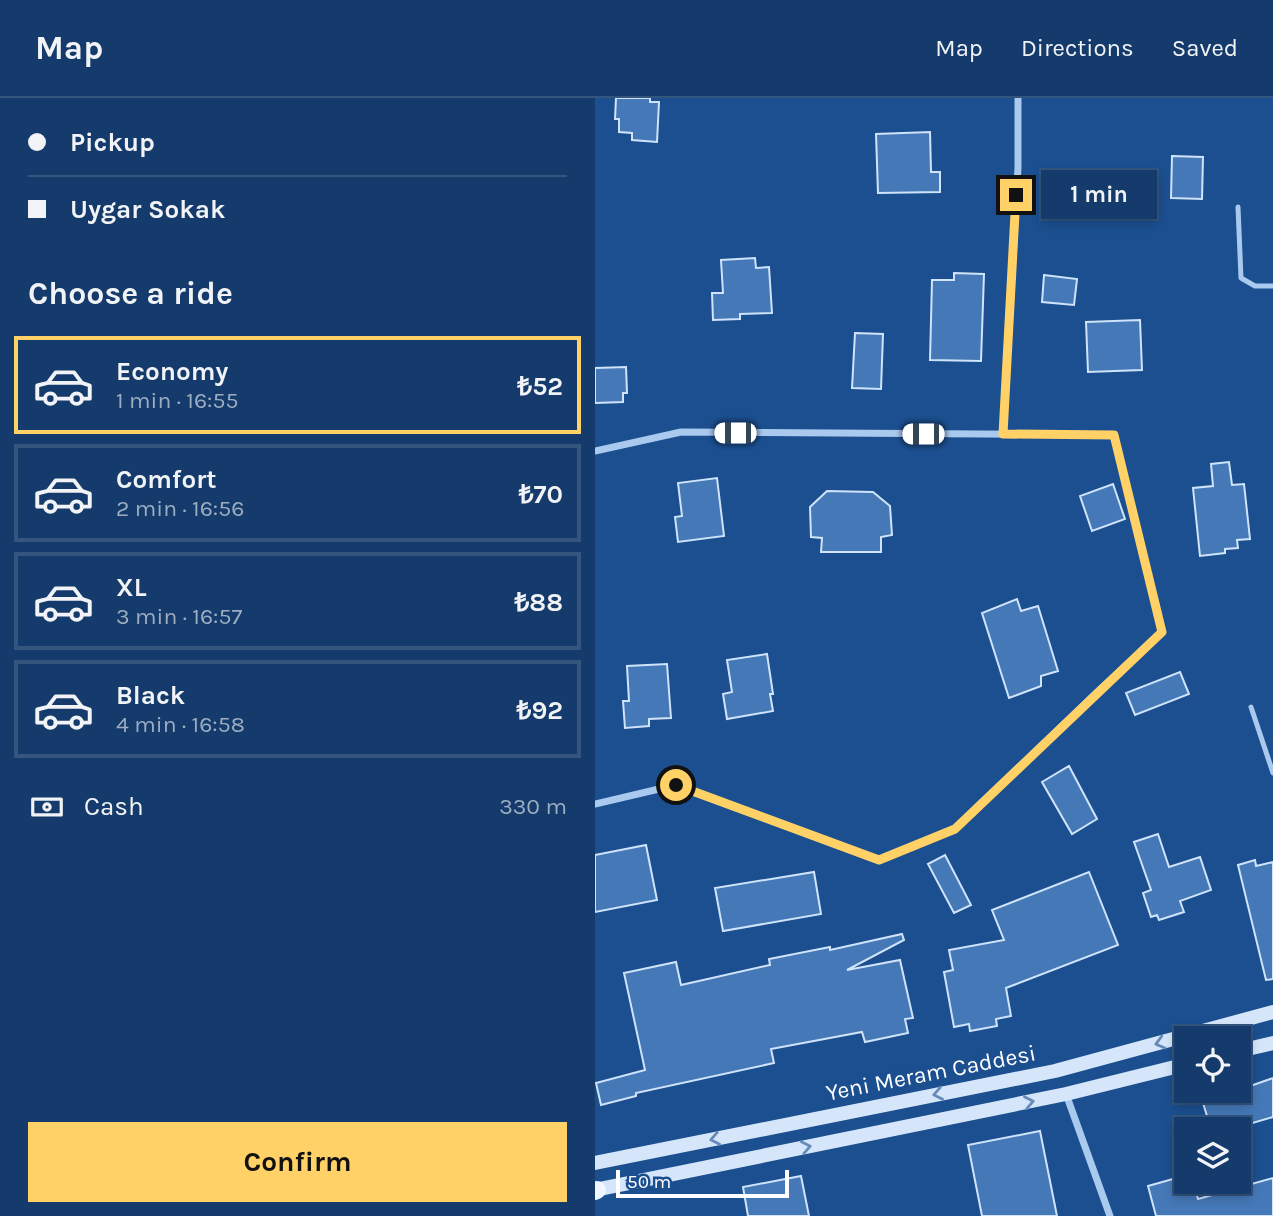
<!DOCTYPE html>
<html lang="en">
<head>
<meta charset="utf-8">
<style>
	:root { --surface:#143b6b; --page:#214673; --text:#f1f3f6; --muted:#9dadc1; --line:#33557e; --accent:#ffd166 }
	body { margin:0; font-family:Karla,sans-serif; background:var(--page); color:var(--text); height:100vh; display:flex; flex-direction:column; font-size:26px; white-space:nowrap }
	* { box-sizing:border-box; margin:0 }
	p { font-size:23px; color:var(--muted) }
	.icon { flex:none; width:38px; height:38px; fill:none; stroke:currentColor; stroke-width:2; stroke-linecap:round; stroke-linejoin:round }
	.map { position:relative; flex:1; overflow:hidden }
	.side { display:flex; flex-direction:column; background:var(--surface); width:595px }
	.side>* { flex:none }
	.hud { display:grid; align-content:center; height:154px; padding:0 28px; background:var(--surface) }
	.tools { position:absolute; left:579px; top:928px; display:grid; gap:14px }
	.tools a { display:grid; place-items:center; width:77px; height:77px; border-radius:0px; background:var(--surface); box-shadow:0 4px 10px #0003,0 0 0 2px var(--line); font-size:35px }
	.scale { position:absolute; left:21px; bottom:18px; width:173px; box-sizing:border-box; padding-left:7px; border:4px solid #fff; border-top:0; font-size:19px; line-height:24px; white-space:nowrap; color:#fff; -webkit-text-stroke:5px #1b4f8f; paint-order:stroke }
	.end { position:absolute; width:32px; height:32px; margin:-16px; border:9px solid #ffd166; background:#111; box-shadow:0 0 0 4px #111 }
	.from { border-radius:50% }
	.bubble { position:absolute; height:49px; border-radius:0px; background:var(--surface); box-shadow:0 4px 10px #0003,0 0 0 2px var(--line); font-size:23px; font-weight:700; line-height:49px; text-align:center }
	.car { position:absolute; width:21px; height:42px; margin:-21px -10px; border-radius:9px; box-shadow:0 0 5px 2px #0007; background:linear-gradient(#fff 24%,#345 0 40%,#fff 0 76%,#345 0 86%,#fff 0) }
	.hud b { display:flex; align-items:center; gap:24px; height:66px; font-size:26px }
	.hud b+b { border-top:2px solid var(--line) }
	.hud i { width:18px; height:18px; background:var(--text) }
	ul { padding:0; list-style:none }
	li { display:flex; align-items:center; gap:21px; height:98px; margin:0 14px 10px; padding:0 14px; border:4px solid var(--line); border-radius:0px }
	li div { flex:1 }
	li b { display:block; font-size:26px }
	li em { font-style:normal; font-weight:700 }
	li.selected { border-color:var(--accent) }
	li>.icon { width:63px; height:63px; stroke-width:1.5 }
	h2 { padding:0 28px; font-size:32px; line-height:84px }
	.pay { display:flex; align-items:center; gap:18px; height:77px; padding:0 28px; font-size:26px }
	.pay p { margin-inline-start:auto }
	.action { display:flex; gap:14px; margin-top:auto; padding:14px 28px }
	.action a { flex:1; height:80px; border-radius:0px; background:var(--accent); color:#111; font-size:28px; font-weight:700; line-height:80px; text-align:center }
	header { display:flex; align-items:center; gap:42px; box-sizing:border-box; height:98px; padding:0 35px; background:var(--surface); border-bottom:2px solid var(--line) }
	header strong { font-size:33px }
	nav { display:flex; gap:38px; margin-inline-start:auto; font-size:24px }
	main { display:flex; flex:1; min-height:0 }
	.map>svg:first-child { display:block }
	.building { fill:#4478b7; stroke:#cfe3fa; stroke-width:2 }
	.lines { fill:none; stroke-linecap:round; stroke-linejoin:round }
	.lane { stroke:#a9c9ee; stroke-width:5 }
	.street { stroke:#a9c9ee; stroke-width:7 }
	.secondary { stroke:#d6e6fa; stroke-width:14 }
	.primary { stroke:#f0f6ff; stroke-width:18 }
	.oneway { stroke:#668bba }
	.route { stroke:#ffd166; stroke-width:9 }
	.labels { text-anchor:middle; dominant-baseline:central; stroke-width:7; stroke-linejoin:round; paint-order:stroke }
	.street-label { font-size:23px; fill:#fff; stroke:#1b4f8f }
</style>
</head>
<body>
<header>
<strong>Map</strong>
<nav><a>Map</a><a>Directions</a><a>Saved</a></nav>
</header>
<main>
<section class="side">
<div class="hud">
<b><i class="from"></i>Pickup</b>
<b><i></i>Uygar Sokak</b>
</div>
<h2>Choose a ride</h2>
<ul>
<li class="selected"><svg class="icon" aria-label="car" viewBox="0 0 24 24"><path d="M5 17H2v-5l4-1 3-4h7l3 4 3 1v5h-3M9 17h6M6 11h13"/><circle cx="7" cy="17" r="2"/><circle cx="17" cy="17" r="2"/></svg><div><b>Economy</b><p>1 min · 16:55</p></div><em>₺52</em></li>
<li><svg class="icon" aria-label="car" viewBox="0 0 24 24"><path d="M5 17H2v-5l4-1 3-4h7l3 4 3 1v5h-3M9 17h6M6 11h13"/><circle cx="7" cy="17" r="2"/><circle cx="17" cy="17" r="2"/></svg><div><b>Comfort</b><p>2 min · 16:56</p></div><em>₺70</em></li>
<li><svg class="icon" aria-label="car" viewBox="0 0 24 24"><path d="M5 17H2v-5l4-1 3-4h7l3 4 3 1v5h-3M9 17h6M6 11h13"/><circle cx="7" cy="17" r="2"/><circle cx="17" cy="17" r="2"/></svg><div><b>XL</b><p>3 min · 16:57</p></div><em>₺88</em></li>
<li><svg class="icon" aria-label="car" viewBox="0 0 24 24"><path d="M5 17H2v-5l4-1 3-4h7l3 4 3 1v5h-3M9 17h6M6 11h13"/><circle cx="7" cy="17" r="2"/><circle cx="17" cy="17" r="2"/></svg><div><b>Black</b><p>4 min · 16:58</p></div><em>₺92</em></li>
</ul>
<div class="pay"><svg class="icon" aria-label="cash" viewBox="0 0 24 24"><path d="M3 7h18v10H3z"/><circle cx="12" cy="12" r="2"/></svg>Cash<p>330 m</p></div>
<div class="action"><a>Confirm</a></div>
</section>
<div class="map">
<svg width="678" height="1118" viewBox="0 0 678 1118">
	<rect width="100%" height="100%" fill="#1b4f8f"/>
	<!-- building -->
	<path class="building" d="M21 0H55V4H64L62 44 37 42V35L24 34V21H20Z
		M335 34 336 74H345V94L283 95 281 36Z
		M577 58 608 59 607 101 576 100Z
		M160 160 161 170 174 169 177 215 145 216V221L118 222 117 195H128L126 162Z
		M359 175 389 176 386 263 335 262 337 182H359Z
		M449 177 482 181 479 207 447 204Z
		M545 222 547 272 493 274 491 224Z
		M260 235 288 236 286 291 257 290Z
		M31 269 32 295H28V304L0 305V270Z
		M634 364 637 387 649 386 655 441 642 442 643 450 630 451V455L605 458 598 390 618 388 616 366Z
		M122 380 129 438 83 444 80 419 87 418 83 385Z
		M518 386 530 421 497 433 485 398Z
		M232 393 278 394 295 408 297 437 286 439V454H226L227 440 216 439 215 409Z
		M422 501 426 513 443 508 463 573 446 578V588L414 600 387 515Z
		M172 556 178 596H175L178 613 132 621 128 596 137 594 132 562Z
		M72 566 76 620 54 621V628L30 630 28 603H34L32 568Z
		M585 574 594 596 540 617 531 595Z
		M474 668 502 721 477 736 447 684Z
		M563 736 574 769 605 759 616 792 585 803 589 814 564 822 562 817 556 819 548 795 556 792 539 744Z
		M51 747 62 802 0 814V757Z
		M350 757 376 807 359 815 333 766Z
		M660 762 661 768 678 764V881L671 882 643 767Z
		M219 774 226 816 128 833 120 790Z
		M494 774 523 847 411 890 416 918 401 921 402 928 375 933 374 926 359 929 349 874 358 872 354 852 409 842 397 812Z
		M307 836 309 842 252 872 305 862 318 920 310 921 313 935 270 944 267 934 176 951 179 965 41 995V998L6 1007 1 985 50 972 29 875 81 864 86 887 175 867 174 861 235 849V852Z
		M678 980V1019L637 1031H616L604 992H644Z
		M445 1033 462 1118H387L373 1047Z
		M592 1077V1083H598L603 1101 678 1080V1118H561L553 1088Z
		M206 1078 214 1118H153L148 1089Z"/>
	<g class="lines">
		<!-- lane -->
		<path class="lane" d="M643 109 646 180 660 188H678
			M656 609 678 675"/>
		<!-- street -->
		<path class="street" d="M408 336 423 70V0
			M0 353 86 334 519 337 567 534 501 595 360 731 284 762 81 687 0 706
			M471 996 515 1118"/>
		<!-- secondary -->
		<path class="secondary" d="M644 953 678 945
			M0 1065 460 973 678 914
			M0 1092 471 996 592 966"/>
		<!-- primary -->
		<path class="primary" d="M0 1093 2 1092"/>
	</g>
	<!-- one-way arrows -->
	<defs><path id="oneway-chevron" d="M-2-3.5L2.5 0L-2 3.5" fill="none" stroke-width="1.6" stroke-linecap="round" stroke-linejoin="round" transform="scale(1.75)"/></defs>
	<g class="oneway">
		<use href="#oneway-chevron" transform="translate(565 945) rotate(165)"/>
		<use href="#oneway-chevron" transform="translate(343 996) rotate(169)"/>
		<use href="#oneway-chevron" transform="translate(434 1004) rotate(-11)"/>
		<use href="#oneway-chevron" transform="translate(120 1041) rotate(169)"/>
		<use href="#oneway-chevron" transform="translate(211 1049) rotate(-11)"/>
	</g>
	<g class="lines">
		<!-- route -->
		<path class="route" d="M81 687 284 762 360 731 567 534 519 337 408 336 421 97"/>
	</g>
	<g class="labels">
		<!-- street labels -->
		<g class="street-label">
			<text transform="translate(336 975) rotate(-11)">Yeni Meram Caddesi</text>
		</g>
	</g>
</svg>
<div class="tools">
<a><svg class="icon" aria-label="locate" viewBox="0 0 24 24"><circle cx="12" cy="12" r="6"/><path d="M12 2v4M12 18v4M2 12h4M18 12h4"/></svg></a>
<a><svg class="icon" aria-label="layers" viewBox="0 0 24 24"><path d="M12 4l9 5-9 5-9-5zM3 14l9 5 9-5"/></svg></a>
</div>
<div class="scale">50 m</div>
<i class="end from" style="left:81px;top:687px"></i>
<i class="end" style="left:421px;top:97px"></i>
<div class="bubble" style="left:446px;top:72px;width:116px">1 min</div>
<i class="car" style="left:140px;top:335px;rotate:270deg"></i>
<i class="car" style="left:328px;top:336px;rotate:270deg"></i>
</div>
</main>
</body>
</html>
